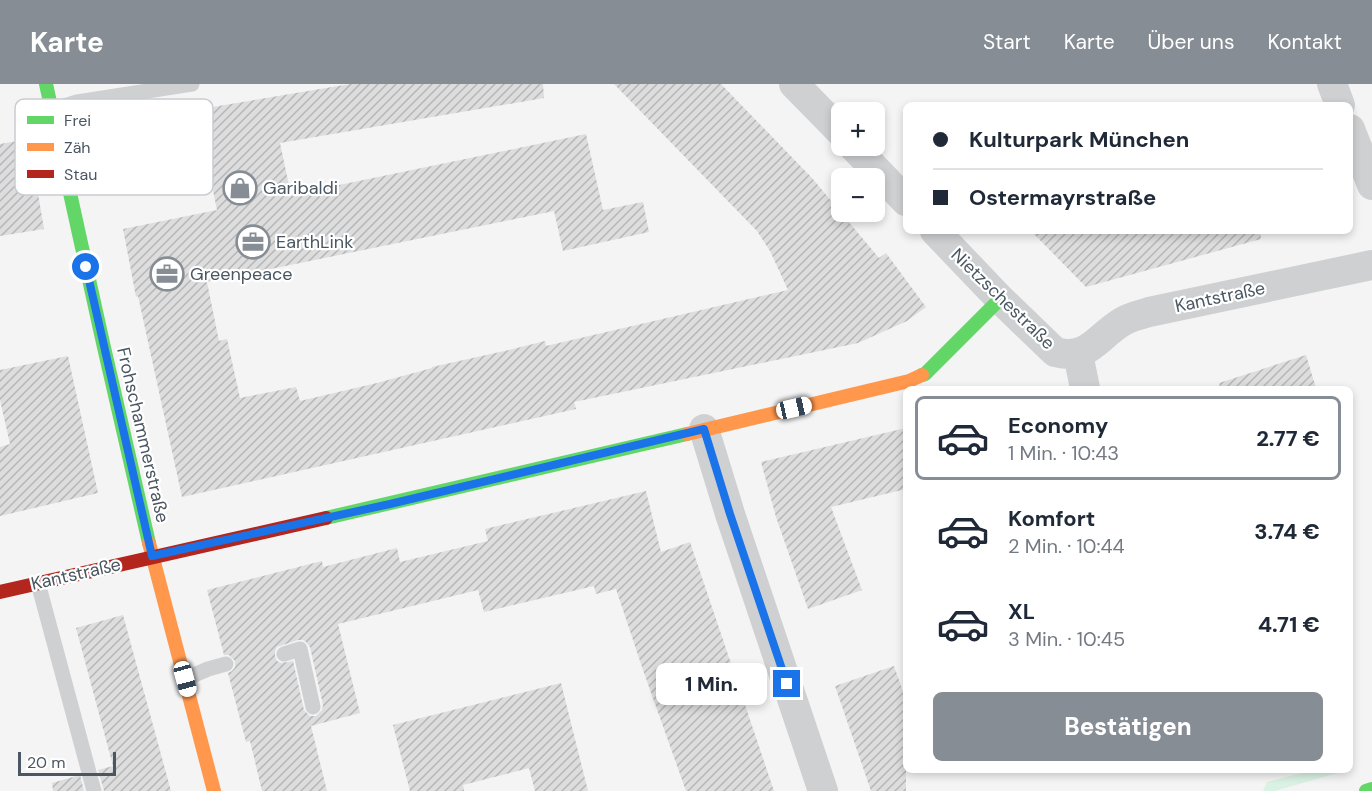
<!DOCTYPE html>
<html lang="de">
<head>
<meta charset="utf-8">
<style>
	:root { --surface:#fff; --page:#f6f6f7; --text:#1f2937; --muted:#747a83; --line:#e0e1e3; --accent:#868d94 }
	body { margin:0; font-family:"DM Sans",sans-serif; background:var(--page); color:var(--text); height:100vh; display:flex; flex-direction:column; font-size:22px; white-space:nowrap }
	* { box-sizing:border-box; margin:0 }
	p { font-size:20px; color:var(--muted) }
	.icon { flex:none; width:33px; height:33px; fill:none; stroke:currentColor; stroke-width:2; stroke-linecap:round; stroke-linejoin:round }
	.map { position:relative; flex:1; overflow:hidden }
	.drawer { position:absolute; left:903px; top:302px; width:450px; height:387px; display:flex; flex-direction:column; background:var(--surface); border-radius:9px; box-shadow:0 3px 9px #0003 }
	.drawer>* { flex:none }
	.top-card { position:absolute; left:903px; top:18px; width:450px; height:132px; border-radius:9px; box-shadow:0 3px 9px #0003; display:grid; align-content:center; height:132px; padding:0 30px; background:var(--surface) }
	.tools { position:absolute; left:831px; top:18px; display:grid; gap:12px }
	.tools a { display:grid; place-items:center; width:54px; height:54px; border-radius:9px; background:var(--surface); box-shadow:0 3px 9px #0003; font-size:30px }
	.scale { position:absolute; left:18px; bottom:15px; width:98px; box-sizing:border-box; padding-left:6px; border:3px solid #4a5661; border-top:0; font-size:16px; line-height:21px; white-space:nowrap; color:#4a5661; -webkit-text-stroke:4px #fff; paint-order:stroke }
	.end { position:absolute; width:27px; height:27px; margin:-14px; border:8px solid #1a73e8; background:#fff; box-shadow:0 0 0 3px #fff }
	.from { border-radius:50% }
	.bubble { position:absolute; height:42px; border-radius:9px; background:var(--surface); box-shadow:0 3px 9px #0003; font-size:20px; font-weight:800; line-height:42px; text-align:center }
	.car { position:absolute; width:18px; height:36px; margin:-18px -9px; border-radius:8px; box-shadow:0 0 4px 2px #0007; background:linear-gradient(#fff 24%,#345 0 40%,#fff 0 76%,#345 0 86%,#fff 0) }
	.top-card b { display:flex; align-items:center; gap:21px; height:57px; font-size:22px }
	.top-card b+b { border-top:2px solid var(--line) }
	.top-card i { width:15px; height:15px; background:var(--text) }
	ul { padding:10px 0 0; list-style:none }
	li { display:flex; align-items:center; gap:18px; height:84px; margin:0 12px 9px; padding:0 18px; border:3px solid transparent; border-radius:9px }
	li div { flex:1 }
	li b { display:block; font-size:22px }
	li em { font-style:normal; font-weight:800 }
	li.on { border-color:var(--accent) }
	li>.icon { width:54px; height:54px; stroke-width:1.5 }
	.button { display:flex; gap:12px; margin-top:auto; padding:12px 30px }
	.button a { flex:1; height:69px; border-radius:9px; background:var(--accent); color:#fff; font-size:24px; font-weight:800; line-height:69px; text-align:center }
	header { display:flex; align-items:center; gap:36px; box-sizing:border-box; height:84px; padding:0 30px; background:var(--accent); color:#fff }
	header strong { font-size:28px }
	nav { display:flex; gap:33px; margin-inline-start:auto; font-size:21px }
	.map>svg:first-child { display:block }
	.green { fill:#d9f2e3 }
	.building { fill:url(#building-hatch); fill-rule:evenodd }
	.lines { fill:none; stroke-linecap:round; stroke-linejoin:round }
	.lane { stroke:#ced0d2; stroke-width:15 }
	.street { stroke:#ced0d2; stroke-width:30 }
	.fast { stroke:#63d668; stroke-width:14 }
	.slow { stroke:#ff974d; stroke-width:14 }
	.jam { stroke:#b3261e; stroke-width:14 }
	.route { stroke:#1a73e8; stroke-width:8 }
	.labels { text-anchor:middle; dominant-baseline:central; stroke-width:4.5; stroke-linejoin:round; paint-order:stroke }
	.poi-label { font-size:18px; fill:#4a5661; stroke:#fff; text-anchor:start }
	.street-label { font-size:18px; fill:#4a5661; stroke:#fff }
	.key { fill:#fff; stroke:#c9ccd0; stroke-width:1.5 }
	.key-label { font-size:16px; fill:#4a5661 }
</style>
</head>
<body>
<header>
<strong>Karte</strong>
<nav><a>Start</a><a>Karte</a><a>Über uns</a><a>Kontakt</a></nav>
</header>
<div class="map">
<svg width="1372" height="707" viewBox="0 0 1372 707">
	<defs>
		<pattern id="building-hatch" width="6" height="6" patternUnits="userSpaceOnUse" patternTransform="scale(1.5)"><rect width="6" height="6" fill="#ddddde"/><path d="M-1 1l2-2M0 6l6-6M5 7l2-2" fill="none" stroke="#b5b6b7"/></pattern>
	</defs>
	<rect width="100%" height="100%" fill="#f4f4f4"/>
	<!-- green -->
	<path class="green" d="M1313 686H1348L1275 707H1263L1267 698Z"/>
	<!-- building -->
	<path class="building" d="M350 0H543L544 14 280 59 291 111 586 50 603 126 643 118 649 148 563 167 554 127 207 198 219 257 227 255 240 314 296 303 300 317 377 299 432 284V283L509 266 545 257 546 262 788 206 770 167 757 147 614 0H721L812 94 879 174 886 169 926 223 907 237 858 259 574 318 576 325 182 413 138 212 136 213 123 145 217 126 204 63 153 72 155 83 111 91 101 43 147 34Z
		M29 55 44 145 0 152V60Z
		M1031 147H1260L1261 155 1086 203Z
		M1306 271 1316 304H1220L1219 299Z
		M68 272 98 409 0 432V363L10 360 0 316V286Z
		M906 344V405L831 423 862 506 808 525 776 433 761 378Z
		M646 407 661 468 690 458 774 707H686L644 589 616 505 596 510 594 502 484 528 478 506 338 540 360 629 311 642 327 707H262L250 657 246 658 228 589 232 587 235 583V577L229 571H224L207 506 322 477 323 483 397 464 400 478 488 457 485 445ZM298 556H303L306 558 310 563 323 621 322 626 316 632H310L304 626 293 577 281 579 277 577 275 572V567L277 563Z
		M123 531 171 707H104L98 686 113 682 76 544Z
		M894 582 906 616V707H871L835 602Z
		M561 599 588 707H535L529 684 463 701 464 707H410L393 641Z
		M80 691 84 707H53L52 699Z"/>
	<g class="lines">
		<!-- lane -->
		<path class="lane" d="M51 26 77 18 192 0
			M38 499 94 707
			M284 570 300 565 313 623
			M185 595 208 585 226 580"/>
		<!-- street -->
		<path class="street" d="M794 0 842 49
			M1332 0 1340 21
			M1350 45 1372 101
			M853 62 906 117
			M935 147 1000 215 1055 268C1088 277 1097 253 1122 238 1129 233 1140 231 1149 228L1372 181
			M1078 270 1085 304
			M704 345 730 430 823 707"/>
		<!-- fast -->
		<path class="fast" d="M46 0 103 259 149 459
			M922 291 925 290 1000 215
			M326 434 687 350
			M1366 707 1372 705"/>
		<!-- slow -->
		<path class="slow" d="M687 350 909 297 922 291
			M149 459 214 707"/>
		<!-- jam -->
		<path class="jam" d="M0 508 326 434"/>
	</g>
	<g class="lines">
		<!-- route -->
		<path class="route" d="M86 183 152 472 390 420 704 345 730 430 787 600"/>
	</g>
	<!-- icons -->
	<defs>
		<symbol id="shop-ring" viewBox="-11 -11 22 22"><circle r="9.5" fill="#fff" stroke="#868d94" stroke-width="1.5"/><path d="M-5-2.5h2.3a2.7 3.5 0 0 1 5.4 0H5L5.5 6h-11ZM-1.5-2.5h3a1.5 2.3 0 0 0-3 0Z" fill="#868d94"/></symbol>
		<symbol id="office-ring" viewBox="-11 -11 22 22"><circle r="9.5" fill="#fff" stroke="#868d94" stroke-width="1.5"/><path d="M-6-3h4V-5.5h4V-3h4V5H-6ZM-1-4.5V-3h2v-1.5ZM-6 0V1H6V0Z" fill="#868d94"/></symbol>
	</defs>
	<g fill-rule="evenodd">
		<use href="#shop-ring" x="221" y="85" width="38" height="38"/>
		<use href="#office-ring" x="234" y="139" width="38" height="38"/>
		<use href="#office-ring" x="148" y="171" width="38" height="38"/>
	</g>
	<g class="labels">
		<!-- poi labels -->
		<g class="poi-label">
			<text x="263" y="104">Garibaldi</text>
			<text x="276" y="158">EarthLink</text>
			<text x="190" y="190">Greenpeace</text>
		</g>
		<!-- street labels -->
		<g class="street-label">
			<text transform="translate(1220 213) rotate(-12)">Kantstraße</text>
			<text transform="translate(1003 215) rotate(44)">Nietzschestraße</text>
			<text transform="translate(143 351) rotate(77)">Frohschammerstraße</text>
			<text transform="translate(76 490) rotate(-13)">Kantstraße</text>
		</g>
	</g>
	<!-- legend -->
	<rect x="15" y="15" width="198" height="96" rx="9" class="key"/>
	<rect x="27" y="32" width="27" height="8" fill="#63d668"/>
	<rect x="27" y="59" width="27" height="8" fill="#ff974d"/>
	<rect x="27" y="86" width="27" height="8" fill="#b3261e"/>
	<g class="key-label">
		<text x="64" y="42">Frei</text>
		<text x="64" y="69">Zäh</text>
		<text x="64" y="96">Stau</text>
	</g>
</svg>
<div class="tools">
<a>+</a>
<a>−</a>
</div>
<div class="scale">20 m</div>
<i class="end from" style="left:86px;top:183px"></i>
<i class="end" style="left:787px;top:600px"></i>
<div class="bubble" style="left:656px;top:579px;width:111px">1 Min.</div>
<i class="car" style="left:794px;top:324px;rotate:77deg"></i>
<i class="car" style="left:185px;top:595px;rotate:165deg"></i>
<div class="top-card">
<b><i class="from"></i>Kulturpark München</b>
<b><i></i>Ostermayrstraße</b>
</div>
<section class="drawer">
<ul>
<li class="on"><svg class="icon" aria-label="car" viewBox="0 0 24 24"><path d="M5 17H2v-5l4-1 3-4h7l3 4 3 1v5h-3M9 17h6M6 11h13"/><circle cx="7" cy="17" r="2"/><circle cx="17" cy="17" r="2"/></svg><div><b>Economy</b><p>1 Min. · 10:43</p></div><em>2.77 €</em></li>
<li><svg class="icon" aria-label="car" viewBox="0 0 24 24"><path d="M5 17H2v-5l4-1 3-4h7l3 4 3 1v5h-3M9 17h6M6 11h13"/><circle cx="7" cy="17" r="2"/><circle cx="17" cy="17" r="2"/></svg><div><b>Komfort</b><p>2 Min. · 10:44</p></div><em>3.74 €</em></li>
<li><svg class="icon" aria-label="car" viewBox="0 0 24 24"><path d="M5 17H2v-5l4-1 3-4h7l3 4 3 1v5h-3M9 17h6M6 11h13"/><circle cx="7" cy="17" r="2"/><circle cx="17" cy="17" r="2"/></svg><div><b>XL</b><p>3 Min. · 10:45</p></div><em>4.71 €</em></li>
</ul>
<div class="button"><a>Bestätigen</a></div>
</section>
</div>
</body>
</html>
